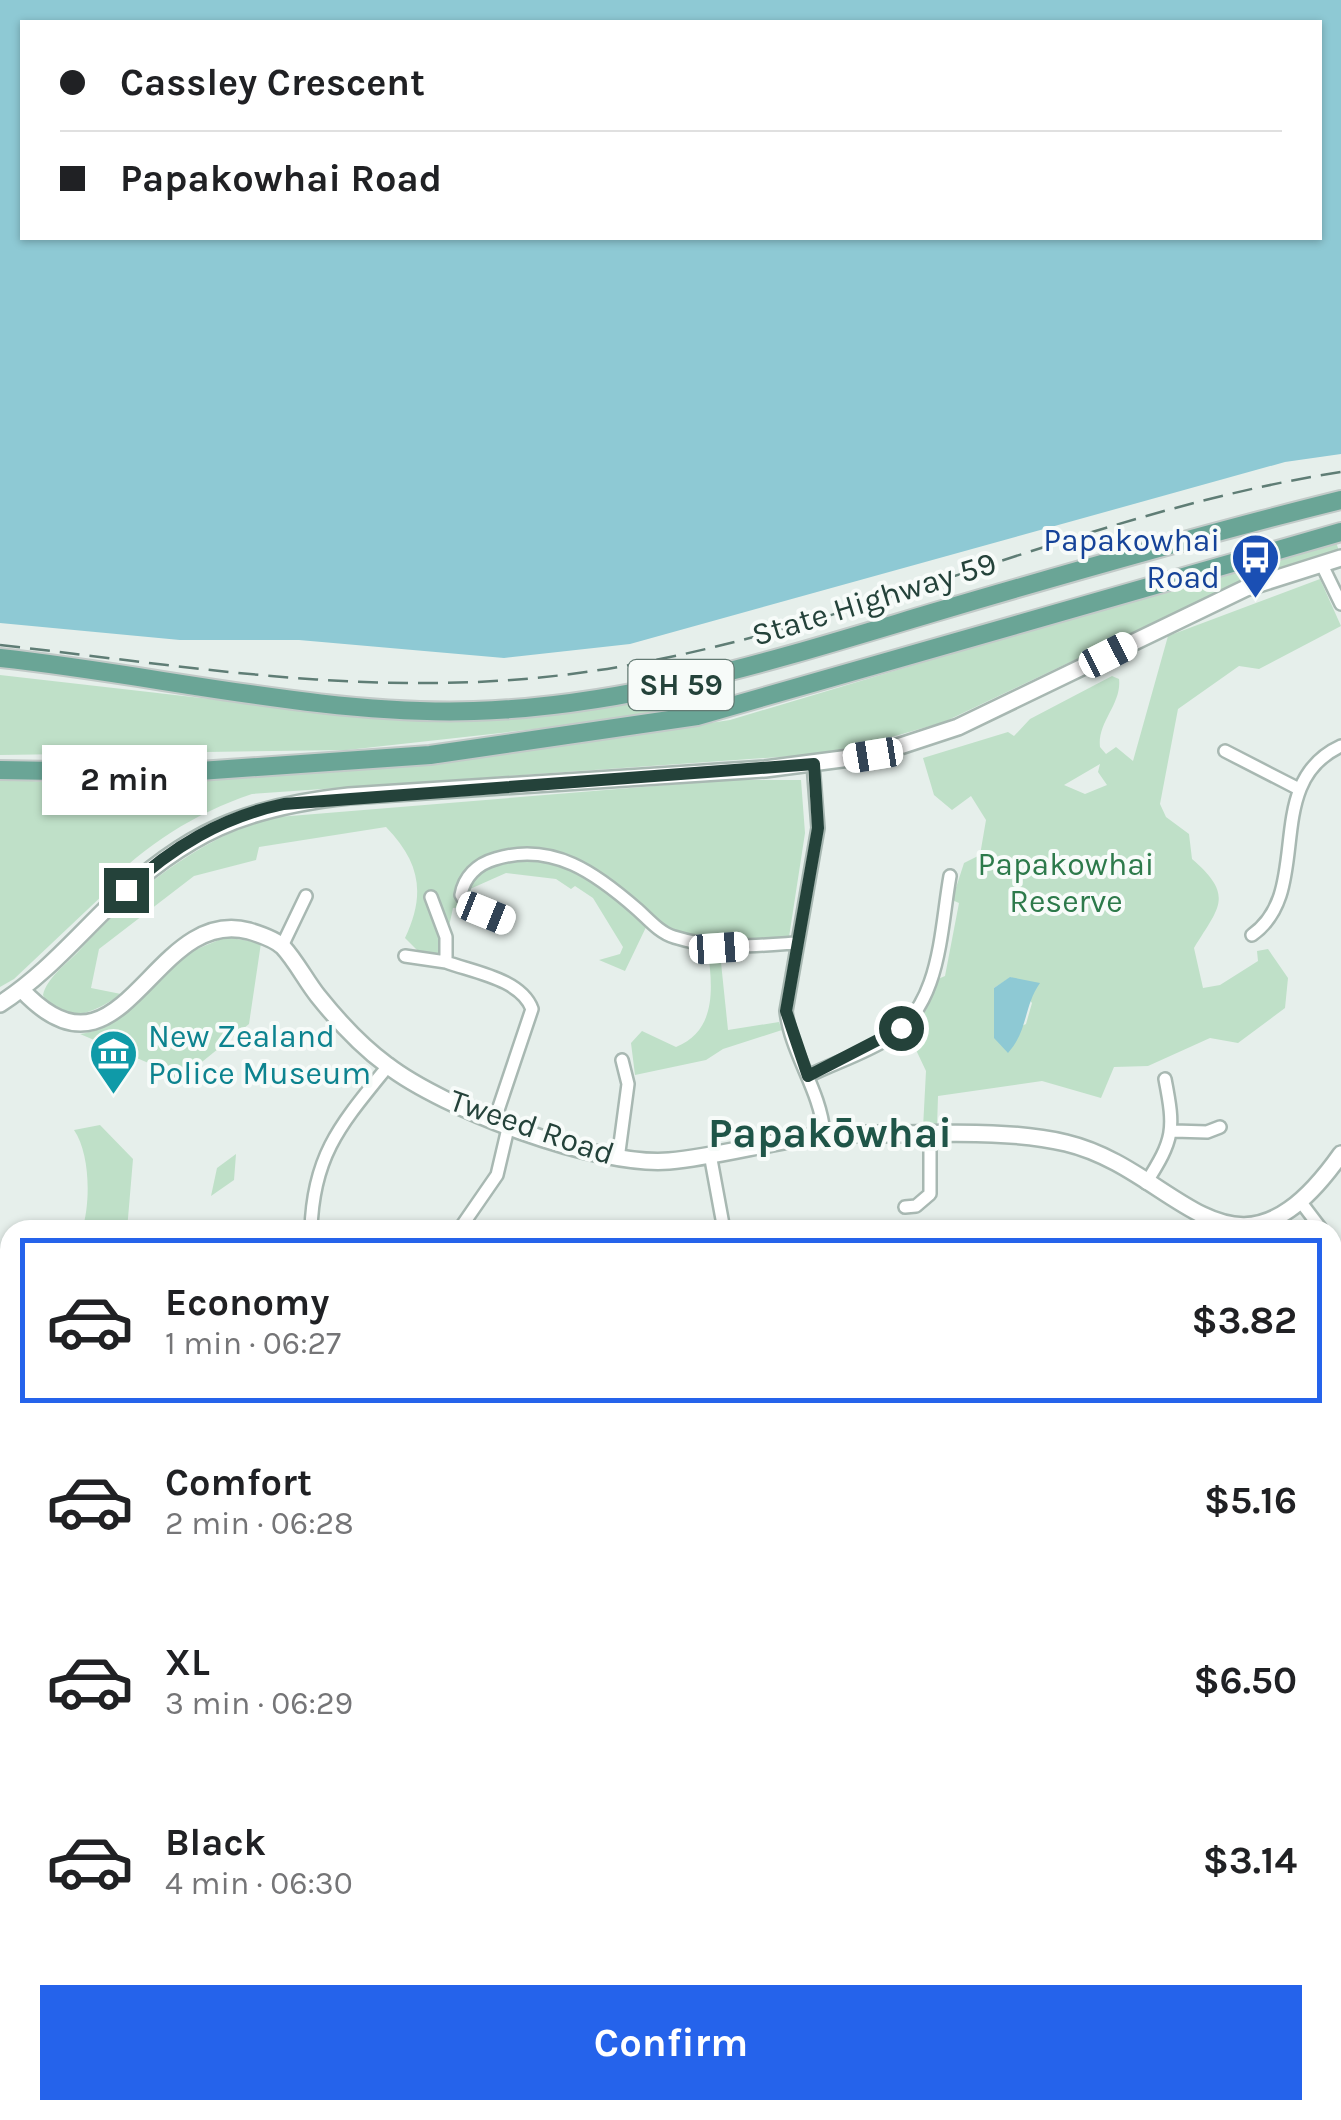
<!DOCTYPE html>
<html lang="en">
<head>
<meta charset="utf-8">
<style>
	:root { --surface:#fff; --page:#f2f2f2; --text:#202124; --muted:#757577; --line:#e0e0e0; --accent:#2563eb }
	body { margin:0; font-family:Karla,sans-serif; background:var(--page); color:var(--text); height:100vh; display:flex; flex-direction:column; font-size:38px; white-space:nowrap }
	* { box-sizing:border-box; margin:0 }
	p { font-size:32px; color:var(--muted) }
	.icon { flex:none; width:55px; height:55px; fill:none; stroke:currentColor; stroke-width:2; stroke-linecap:round; stroke-linejoin:round }
	.map { position:relative; flex:1; overflow:hidden }
	.sheet { position:absolute; left:0px; top:1220px; width:1342px; height:900px; display:flex; flex-direction:column; background:var(--surface); border-radius:30px 30px 0 0; box-shadow:0 2px 8px #0004 }
	.sheet>* { flex:none }
	.top-card { position:absolute; left:20px; top:20px; width:1302px; height:220px; border-radius:0px; box-shadow:0 2px 8px #0004; display:grid; align-content:center; height:220px; padding:0 40px; background:var(--surface) }
	.end { position:absolute; width:45px; height:45px; margin:-22px; border:12px solid #24423a; background:#fff; box-shadow:0 0 0 5px #fff }
	.from { border-radius:50% }
	.bubble { position:absolute; height:70px; border-radius:0px; background:var(--surface); box-shadow:0 2px 8px #0004; font-size:32px; font-weight:700; line-height:70px; text-align:center }
	.car { position:absolute; width:30px; height:60px; margin:-30px -15px; border-radius:12px; box-shadow:0 0 8px 2px #0007; background:linear-gradient(#fff 24%,#345 0 40%,#fff 0 76%,#345 0 86%,#fff 0) }
	.top-card b { display:flex; align-items:center; gap:35px; height:95px; font-size:38px }
	.top-card b+b { border-top:2px solid var(--line) }
	.top-card i { width:25px; height:25px; background:var(--text) }
	ul { padding:18px 0 0; list-style:none }
	li { display:flex; align-items:center; gap:30px; height:165px; margin:0 20px 15px; padding:0 20px; border:5px solid transparent; border-radius:0px }
	li div { flex:1 }
	li b { display:block; font-size:38px }
	li em { font-style:normal; font-weight:700 }
	li.current { border-color:var(--accent) }
	li>.icon { width:90px; height:90px; stroke-width:1.5 }
	.primary-button { display:flex; gap:20px; margin-top:auto; padding:20px 40px }
	.primary-button a { flex:1; height:115px; border-radius:0px; background:var(--accent); color:#fff; font-size:40px; font-weight:700; line-height:115px; text-align:center }
	.map>svg:first-child { display:block }
	.green { fill:#bfe0c8; fill-rule:evenodd }
	.water { fill:#8ec9d4; fill-rule:evenodd }
	.lines { fill:none; stroke-linecap:round; stroke-linejoin:round }
	.minor-casing { stroke:#a8b8b2; stroke-width:16 }
	.tertiary-casing { stroke:#a8b8b2; stroke-width:20 }
	.secondary-casing { stroke:#a4bbb3; stroke-width:22 }
	.primary-casing { stroke:#c2cac8; stroke-width:22 }
	.minor { stroke:#fff; stroke-width:11 }
	.tertiary { stroke:#fff; stroke-width:15 }
	.secondary { stroke:#fff; stroke-width:18 }
	.primary { stroke:#6aa596; stroke-width:18 }
	.rail { stroke:#5f7d75; stroke-width:2.5; stroke-dasharray:20 10; stroke-linecap:butt }
	.route { stroke:#24423a; stroke-width:12 }
	.labels { text-anchor:middle; dominant-baseline:central; stroke-width:8; stroke-linejoin:round; paint-order:stroke }
	.shield { fill:#f7fbf9; stroke:#637a73; stroke-width:2.5 }
	.shield-label { font-size:30px; font-weight:bold; fill:#24423a }
	.transit-label { font-size:32px; fill:#164399; stroke:#f7fbf9; text-anchor:end }
	.street-label { font-size:32px; fill:#24423a; stroke:#f7fbf9 }
	.park-label { font-size:32px; fill:#2d7a4b; stroke:#f7fbf9 }
	.culture-label { font-size:32px; fill:#0d838f; stroke:#f7fbf9; text-anchor:start }
	.district-label { font-size:42px; font-weight:bold; fill:#1f5548; stroke:#f7fbf9 }
</style>
</head>
<body>
<div class="map">
<svg width="1341" height="2120" viewBox="0 0 1341 2120">
	<rect width="100%" height="100%" fill="#e6efeb"/>
	<!-- green -->
	<path class="green" d="M1335 539 1339 551 1207 597 944 722 836 753 252 794C193 814 147 844 103 888L105 893 14 979 0 987V778L96 787 457 761 730 720Z
		M1320 579 1341 626 1259 669 1239 666 1178 709 1160 804 1166 817 1189 834 1192 859C1235 896 1219 907 1194 948L1203 988 1220 985 1258 961 1257 951 1268 949 1288 978 1285 1008 1238 1043 1210 1038 1148 1066 1114 1067 1101 1098 1042 1081 938 1096 937 1128H923L926 1071 908 1033 926 1010 938 979 945 976 959 903 952 900 964 863 980 855 986 820 971 796 952 810 934 795 923 758 1008 732 1014 736 1030 719 1112 676 1119 679C1122 704 1097 722 1100 747L1106 754 1116 747 1133 761 1168 636ZM1100 764 1098 772 1107 785 1085 794 1064 785ZM1011 977 1032 1003 1026 1024 994 1038V988Z
		M0 675 324 712 476 721 687 691 698 711 347 750 0 755Z
		M728 780H801L805 833 789 937 720 942 672 932 617 885 612 892 648 923 625 971 599 960 620 954 623 947 593 898 575 886 571 889 556 879 506 873 470 889 478 906 453 908 442 958 421 954 405 938C426 894 420 862 386 827L259 847 256 860 194 876 99 949 91 988 121 994C100 1010 57 1031 43 995 47 978 65 965 77 953 136 890 185 848 266 818Z
		M225 937 261 943 249 1024 177 1082 165 1070 80 1034C130 1028 150 979 188 954 199 947 213 943 225 937Z
		M708 952 720 953 728 1030 779 1022 782 1030 723 1049 706 1060 635 1075 631 1043 642 1031 676 1047C716 1031 713 989 708 952Z
		M100 1125 133 1159 127 1230H82C91 1202 90 1153 74 1130Z
		M236 1154 234 1180 211 1196 217 1168Z
		M10 1370V1433L0 1435V1375Z
		M1341 1467V1580L1336 1600 1341 1604V1656L1333 1664 1332 1474Z
		M10 1523V1723L0 1692V1536Z
		M1341 1732V2019L1332 2017V1736Z
		M0 1850 10 1887V1935L0 1924Z
		M428 2110H539L542 2120H434Z
		M860 2110H900L909 2120H843Z"/>
	<!-- water -->
	<path class="water" d="M0 0H1341V454L1285 462 630 644 504 658 299 640H180L0 623ZM22 22H1320V238H22Z
		M1010 977 1040 983C1024 1005 1028 1031 1008 1053L994 1038V988Z"/>
	<g class="lines">
		<defs>
			<path id="minor" d="M1321 563 1341 604
				M1225 751 1297 788
				M813 764 818 828 786 1011C791 1054 820 1089 824 1133
				M431 897 446 937V962C473 972 521 979 532 1009L495 1119
				M506 921 467 905 461 895C464 877 477 864 495 859 553 841 597 874 638 910 649 920 660 933 674 937 715 950 753 946 795 943
				M1252 935C1315 891 1260 783 1341 746
				M282 946 306 896
				M405 956 446 962
				M808 1076C834 1063 863 1054 887 1039 941 1007 940 932 950 876
				M1174 1131 1207 1132 1220 1127
				M710 1154 724 1230
				M618 1159 628 1084 622 1060
				M1146 1183C1174 1139 1175 1130 1165 1079
				M1300 1201 1322 1230
				M905 1207 916 1206 930 1194V1135
				M311 1230C313 1154 342 1123 388 1066
				M459 1230 497 1175 509 1124
				M1197 1230 1202 1219
				M1332 1244 1341 1265
				M1332 1310 1341 1293
				M0 1988 10 1992
				M1332 2036 1341 2037
				M709 2120 727 2110
				M1133 2120 1142 2110
				M1237 2120 1244 2110"/>
			<path id="tertiary" d="M22 990C123 1098 152 905 249 931 259 934 275 939 283 947 296 961 306 981 318 996 338 1021 361 1046 387 1065 444 1109 597 1167 669 1161 735 1155 796 1132 862 1134 928 1135 1002 1128 1066 1143 1180 1170 1232 1308 1341 1154
				M0 1004C42 977 74 940 109 906 186 832 245 807 349 796L765 769 873 755 958 727 1246 588 1341 558
				M1332 1679 1341 1672
				M606 2110 609 2120
				M1059 2110 1065 2120
				M195 2120 199 2110
				M211 2120 215 2110"/>
			<path id="secondary" d="M0 1717 10 1747
				M0 1757C10 1798 0 1838 10 1878
				M434 2110 440 2120"/>
			<path id="primary" d="M0 658C152 674 323 716 474 711 633 706 781 658 932 613 1068 573 1203 534 1341 500
				M0 770 171 773 430 755 697 716 1341 532"/>
		</defs>
		<!-- minor casing -->
		<use href="#minor" class="minor-casing"/>
		<!-- tertiary casing -->
		<use href="#tertiary" class="tertiary-casing"/>
		<!-- secondary casing -->
		<use href="#secondary" class="secondary-casing"/>
		<!-- primary casing -->
		<use href="#primary" class="primary-casing"/>
		<!-- minor -->
		<use href="#minor" class="minor"/>
		<!-- tertiary -->
		<use href="#tertiary" class="tertiary"/>
		<!-- secondary -->
		<use href="#secondary" class="secondary"/>
		<!-- primary -->
		<use href="#primary" class="primary"/>
		<!-- rail -->
		<path class="rail" d="M0 645C212 669 403 704 618 667 864 625 1094 510 1341 472"/>
	</g>
	<g class="lines">
		<!-- route -->
		<path class="route" d="M126 890C172 847 222 817 284 804L814 764 818 828 786 1011 808 1076 901 1028"/>
	</g>
	<!-- icons -->
	<defs>
		<symbol id="bus-pin" viewBox="-11 -11 22 30"><path d="M0 17L-7.5 6A9.5 9.5 0 1 1 7.5 6Z" fill="#1a4fb4" stroke="#f7fbf9"/><path d="M-5-6H5V4H4V6H2V4H-2V6H-4V4H-5ZM-3.5-4V0h7V-4ZM-3.5 1.2v1.5H-2V1.2ZM2 1.2v1.5H3.5V1.2Z" fill="#fff"/></symbol>
		<symbol id="museum-pin" viewBox="-11 -11 22 30"><path d="M0 17L-7.5 6A9.5 9.5 0 1 1 7.5 6Z" fill="#0f9aa8" stroke="#f7fbf9"/><path d="M0-6L6-3V-2H-6V-3ZM-5-1h2V3h-2ZM-1-1h2V3h-2ZM3-1h2V3H3ZM-6 4H6V6H-6Z" fill="#fff"/></symbol>
	</defs>
	<g fill-rule="evenodd">
		<use href="#bus-pin" x="1228" y="530" width="55" height="75"/>
		<use href="#museum-pin" x="86" y="1026" width="55" height="75"/>
	</g>
	<g class="labels">
		<!-- shield labels -->
		<rect class="shield" x="628.5" y="660" width="105" height="50" rx="8"/>
		<g class="shield-label">
			<text x="681" y="685">SH 59</text>
		</g>
		<!-- transit labels -->
		<g class="transit-label">
			<text x="1220" y="540">Papakowhai<tspan x="1220" dy="37">Road</tspan></text>
		</g>
		<!-- street labels -->
		<g class="street-label">
			<text transform="translate(874 599) rotate(-17)">State Highway 59</text>
			<text transform="translate(532 1127) rotate(19)">Tweed Road</text>
		</g>
		<!-- park labels -->
		<g class="park-label">
			<text x="1066" y="864">Papakowhai<tspan x="1066" dy="37">Reserve</tspan></text>
		</g>
		<!-- culture labels -->
		<g class="culture-label">
			<text x="148" y="1036">New Zealand<tspan x="148" dy="37">Police Museum</tspan></text>
		</g>
		<!-- district labels -->
		<g class="district-label">
			<text x="830" y="1133">Papakōwhai</text>
		</g>
	</g>
</svg>
<i class="end from" style="left:901px;top:1028px"></i>
<i class="end" style="left:126px;top:890px"></i>
<div class="bubble" style="left:42px;top:745px;width:165px">2 min</div>
<i class="car" style="left:1108px;top:655px;rotate:63deg"></i>
<i class="car" style="left:873px;top:755px;rotate:261deg"></i>
<i class="car" style="left:486px;top:913px;rotate:112deg"></i>
<i class="car" style="left:719px;top:948px;rotate:86deg"></i>
<div class="top-card">
<b><i class="from"></i>Cassley Crescent</b>
<b><i></i>Papakowhai Road</b>
</div>
<section class="sheet">
<ul>
<li class="current"><svg class="icon" aria-label="car" viewBox="0 0 24 24"><path d="M5 17H2v-5l4-1 3-4h7l3 4 3 1v5h-3M9 17h6M6 11h13"/><circle cx="7" cy="17" r="2"/><circle cx="17" cy="17" r="2"/></svg><div><b>Economy</b><p>1 min · 06:27</p></div><em>$3.82</em></li>
<li><svg class="icon" aria-label="car" viewBox="0 0 24 24"><path d="M5 17H2v-5l4-1 3-4h7l3 4 3 1v5h-3M9 17h6M6 11h13"/><circle cx="7" cy="17" r="2"/><circle cx="17" cy="17" r="2"/></svg><div><b>Comfort</b><p>2 min · 06:28</p></div><em>$5.16</em></li>
<li><svg class="icon" aria-label="car" viewBox="0 0 24 24"><path d="M5 17H2v-5l4-1 3-4h7l3 4 3 1v5h-3M9 17h6M6 11h13"/><circle cx="7" cy="17" r="2"/><circle cx="17" cy="17" r="2"/></svg><div><b>XL</b><p>3 min · 06:29</p></div><em>$6.50</em></li>
<li><svg class="icon" aria-label="car" viewBox="0 0 24 24"><path d="M5 17H2v-5l4-1 3-4h7l3 4 3 1v5h-3M9 17h6M6 11h13"/><circle cx="7" cy="17" r="2"/><circle cx="17" cy="17" r="2"/></svg><div><b>Black</b><p>4 min · 06:30</p></div><em>$3.14</em></li>
</ul>
<div class="primary-button"><a>Confirm</a></div>
</section>
</div>
</body>
</html>
